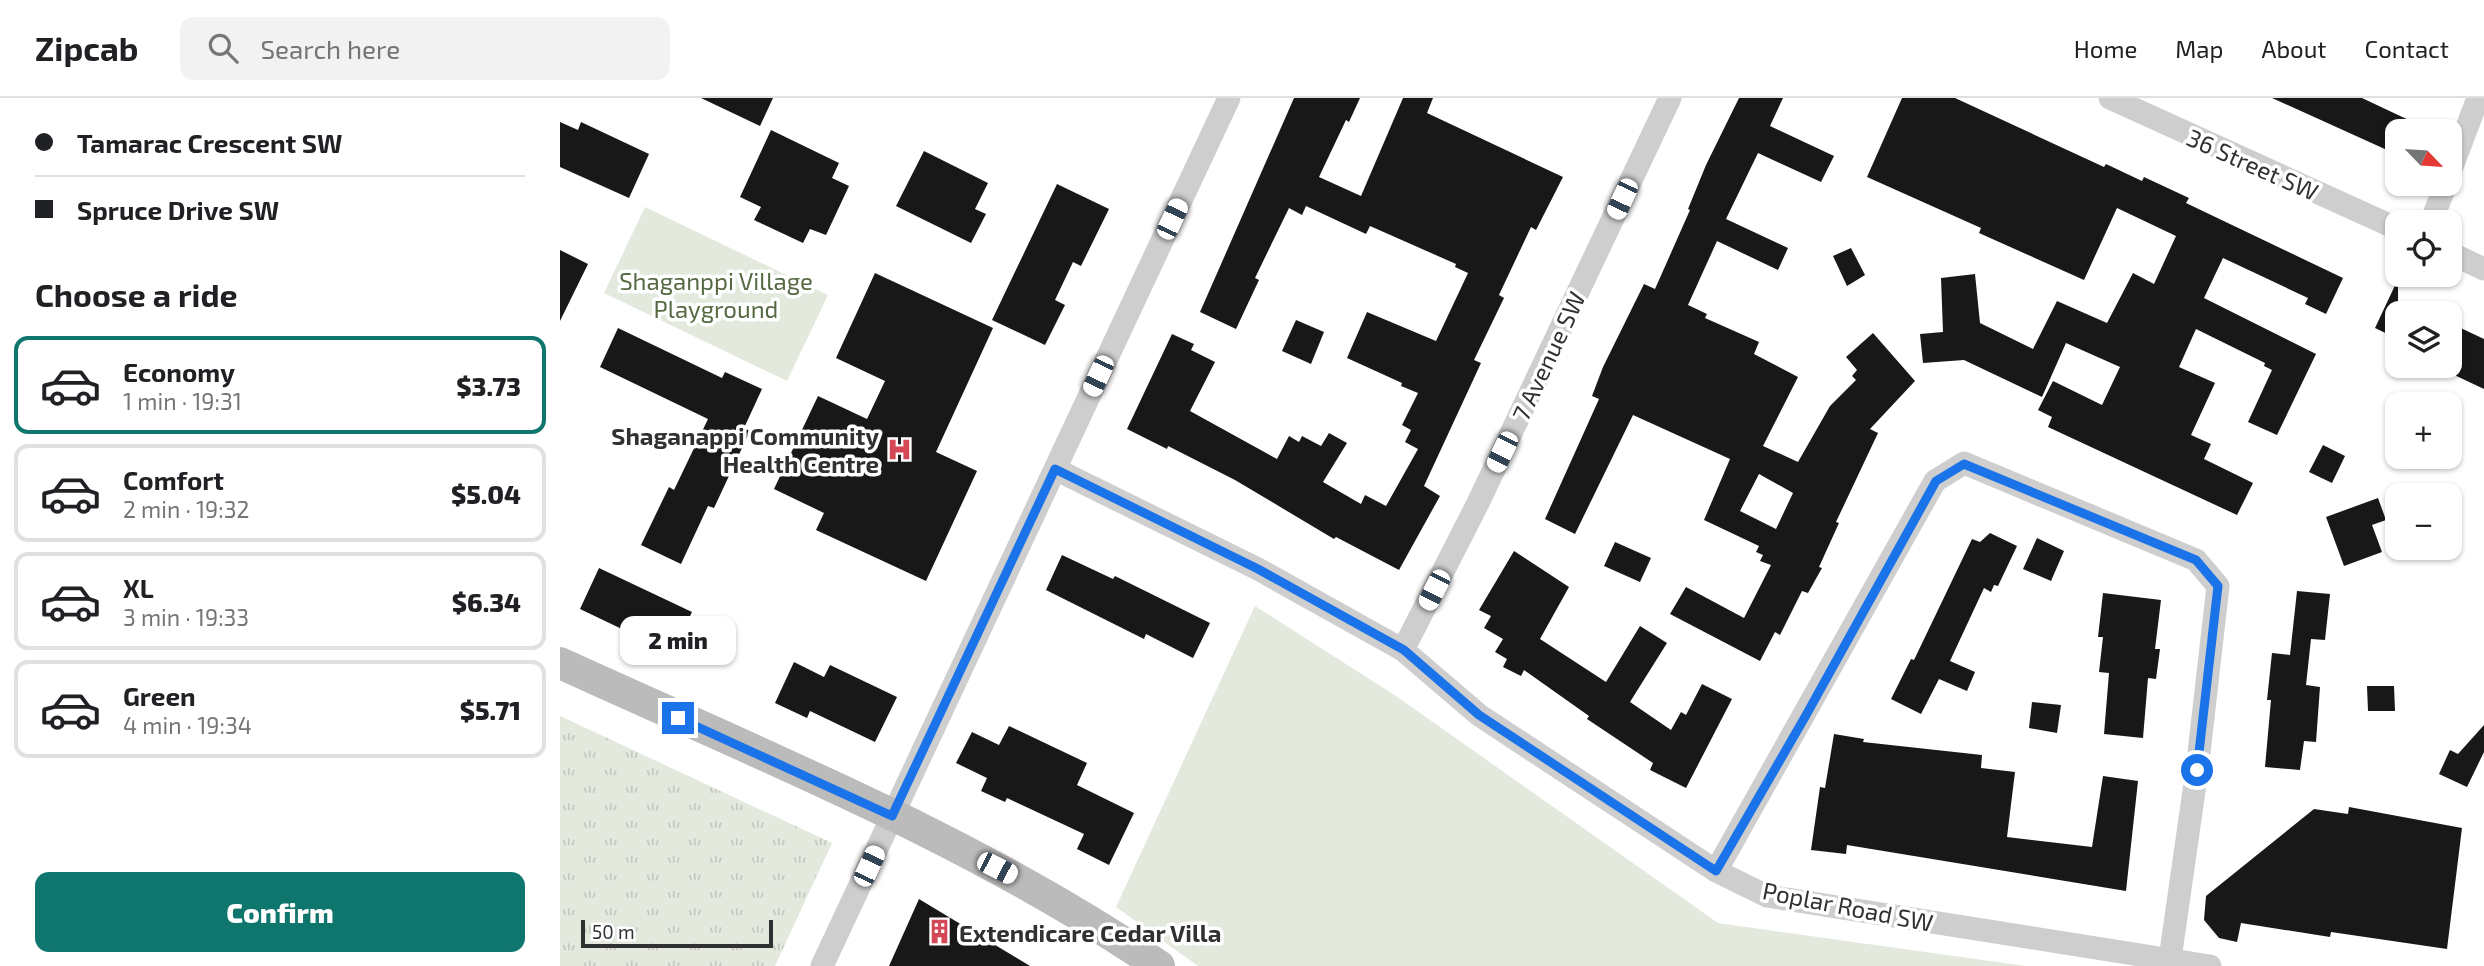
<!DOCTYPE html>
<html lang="en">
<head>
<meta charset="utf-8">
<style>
	:root { --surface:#fff; --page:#f2f2f2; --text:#202124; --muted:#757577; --line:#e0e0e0; --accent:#0f766e }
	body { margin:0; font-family:"Exo 2",sans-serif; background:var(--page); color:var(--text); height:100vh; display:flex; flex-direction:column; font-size:26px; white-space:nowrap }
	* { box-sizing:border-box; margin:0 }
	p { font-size:23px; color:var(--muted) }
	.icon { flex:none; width:38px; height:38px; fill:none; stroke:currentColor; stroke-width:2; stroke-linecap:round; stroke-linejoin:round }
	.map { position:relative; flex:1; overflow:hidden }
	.drawer { display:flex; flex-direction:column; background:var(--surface); width:560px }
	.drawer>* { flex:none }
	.banner { display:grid; align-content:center; height:154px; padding:0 35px; background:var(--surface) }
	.needle { width:46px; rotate:115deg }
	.buttons { position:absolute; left:1825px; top:21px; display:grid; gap:14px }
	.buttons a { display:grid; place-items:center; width:77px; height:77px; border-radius:14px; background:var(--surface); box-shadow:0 2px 5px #0004; font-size:35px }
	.scale { position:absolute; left:21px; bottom:18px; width:192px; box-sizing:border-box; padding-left:7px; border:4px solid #313131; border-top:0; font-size:19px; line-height:24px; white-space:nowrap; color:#313131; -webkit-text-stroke:5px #fff; paint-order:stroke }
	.end { position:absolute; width:32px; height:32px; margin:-16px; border:9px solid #1a73e8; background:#fff; box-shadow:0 0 0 4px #fff }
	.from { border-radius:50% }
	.bubble { position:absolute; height:49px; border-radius:14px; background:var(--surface); box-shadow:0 2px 5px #0004; font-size:23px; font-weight:800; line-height:49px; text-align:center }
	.car { position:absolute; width:21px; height:42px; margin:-21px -10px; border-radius:9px; box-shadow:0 0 5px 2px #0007; background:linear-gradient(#fff 24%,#345 0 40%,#fff 0 76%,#345 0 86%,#fff 0) }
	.banner b { display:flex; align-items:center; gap:24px; height:66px; font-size:26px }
	.banner b+b { border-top:2px solid var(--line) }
	.banner i { width:18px; height:18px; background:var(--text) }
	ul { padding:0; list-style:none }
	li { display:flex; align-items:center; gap:21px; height:98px; margin:0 14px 10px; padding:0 21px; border:4px solid var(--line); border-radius:14px }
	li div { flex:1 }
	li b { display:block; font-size:26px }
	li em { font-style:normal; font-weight:800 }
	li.active { border-color:var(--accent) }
	li>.icon { width:63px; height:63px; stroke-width:1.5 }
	h2 { padding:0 35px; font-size:32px; line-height:84px }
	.action { display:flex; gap:14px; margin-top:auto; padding:14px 35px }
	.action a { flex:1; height:80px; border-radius:14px; background:var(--accent); color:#fff; font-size:28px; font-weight:800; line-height:80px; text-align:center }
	header { display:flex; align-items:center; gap:42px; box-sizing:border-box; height:98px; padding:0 35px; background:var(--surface); border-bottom:2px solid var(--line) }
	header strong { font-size:33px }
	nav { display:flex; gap:38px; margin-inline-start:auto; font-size:24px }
	.search { width:490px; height:63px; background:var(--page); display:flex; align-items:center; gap:18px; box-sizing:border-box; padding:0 24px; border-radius:14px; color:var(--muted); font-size:26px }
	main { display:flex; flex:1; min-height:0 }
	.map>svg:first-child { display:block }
	.grass { fill:url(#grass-tufts) }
	.park { fill:#e4e9de }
	.building { fill:#181818; fill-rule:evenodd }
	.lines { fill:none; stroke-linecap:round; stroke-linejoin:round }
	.street { stroke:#cecece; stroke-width:23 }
	.secondary { stroke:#bbb; stroke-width:32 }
	.route { stroke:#1a73e8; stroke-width:9 }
	.labels { text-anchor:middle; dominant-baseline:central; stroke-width:7; stroke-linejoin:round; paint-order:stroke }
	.street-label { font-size:24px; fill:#313131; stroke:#fff }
	.park-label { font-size:24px; fill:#556943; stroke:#fff }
	.poi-label { font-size:24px; font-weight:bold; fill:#313131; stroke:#fff; text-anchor:end }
</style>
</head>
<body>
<header>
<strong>Zipcab</strong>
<div class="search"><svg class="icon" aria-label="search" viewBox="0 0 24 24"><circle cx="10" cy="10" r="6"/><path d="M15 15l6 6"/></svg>Search here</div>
<nav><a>Home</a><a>Map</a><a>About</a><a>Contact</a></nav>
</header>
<main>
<section class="drawer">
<div class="banner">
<b><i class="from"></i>Tamarac Crescent SW</b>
<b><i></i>Spruce Drive SW</b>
</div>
<h2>Choose a ride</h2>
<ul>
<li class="active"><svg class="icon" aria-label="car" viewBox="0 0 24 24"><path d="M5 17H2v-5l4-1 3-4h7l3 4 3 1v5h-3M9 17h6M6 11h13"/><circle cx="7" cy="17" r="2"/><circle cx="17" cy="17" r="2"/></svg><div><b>Economy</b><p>1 min · 19:31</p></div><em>$3.73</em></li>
<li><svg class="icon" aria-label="car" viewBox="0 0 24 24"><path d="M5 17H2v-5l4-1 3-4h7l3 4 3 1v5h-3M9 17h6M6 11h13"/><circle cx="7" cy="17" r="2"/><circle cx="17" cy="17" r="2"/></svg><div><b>Comfort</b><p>2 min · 19:32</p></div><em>$5.04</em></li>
<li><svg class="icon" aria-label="car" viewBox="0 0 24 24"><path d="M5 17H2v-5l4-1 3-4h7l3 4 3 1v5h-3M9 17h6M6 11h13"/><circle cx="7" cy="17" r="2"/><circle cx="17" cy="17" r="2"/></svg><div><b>XL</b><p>3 min · 19:33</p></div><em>$6.34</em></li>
<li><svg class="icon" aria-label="car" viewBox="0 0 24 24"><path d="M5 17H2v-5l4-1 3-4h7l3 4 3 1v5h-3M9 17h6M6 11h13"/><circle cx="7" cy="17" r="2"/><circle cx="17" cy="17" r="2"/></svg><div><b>Green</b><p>4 min · 19:34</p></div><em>$5.71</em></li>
</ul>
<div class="action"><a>Confirm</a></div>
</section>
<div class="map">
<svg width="1924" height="868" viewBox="0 0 1924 868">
	<defs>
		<pattern id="grass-tufts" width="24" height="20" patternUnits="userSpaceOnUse" patternTransform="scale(1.75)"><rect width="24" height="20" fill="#e4e9de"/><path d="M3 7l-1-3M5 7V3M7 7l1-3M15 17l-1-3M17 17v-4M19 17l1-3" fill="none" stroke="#c4c8bf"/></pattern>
	</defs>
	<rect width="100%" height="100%" fill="#fff"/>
	<!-- grass -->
	<path class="grass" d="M0 618 272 745 215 868H0Z"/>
	<!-- park -->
	<path class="park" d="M85 109 268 197 227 283 44 195Z
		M695 508 836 598 1158 825 1466 868H638L556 809Z"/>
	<!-- building -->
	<path class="building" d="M141 0H213L200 28Z
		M734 0H800L789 24 786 22 759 79 801 98 843 0H873L867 15 1003 79 976 132 971 129 939 197 944 200 914 262 921 265 864 388 880 398 839 472 776 439 774 441 675 382 608 348 607 351 567 331 612 236 634 246 631 252 655 264 630 313 717 361 729 338 739 344 742 338 761 348 769 335 787 345 763 384 801 406 805 397 826 408 858 351 845 344 851 332 842 327 858 295 841 288 842 285 787 260 807 214 876 243 908 175 895 169 896 166 810 128 806 136 746 108 742 117 729 110 695 180 699 182 676 231 640 214Z
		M1179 0H1223L1210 28 1274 58 1261 84 1198 55 1166 121 1228 150 1218 172 1157 143 1128 207 1147 216 1145 220 1199 244 1194 256 1238 279 1203 348 1238 364 1270 308 1296 282 1292 278 1297 272 1286 259 1313 235 1355 283 1310 331 1318 335 1276 424 1279 425 1259 469 1262 470 1248 495 1242 493 1220 537 1215 534 1200 563 1110 516 1126 489 1184 520 1211 467 1200 463 1203 457 1196 454 1199 448 1144 422 1170 361 1073 317 1015 436 985 421 1039 301 1032 298 1043 269 1084 186 1095 191 1130 112 1128 111 1146 67ZM1199 376 1233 395 1216 431 1180 413Z
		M1342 0H1395L1544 69 1546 66 1582 83 1584 79 1629 100 1626 105 1783 180 1766 216 1745 206 1748 200 1663 160 1644 200 1756 256 1717 337 1688 324 1712 272 1704 268 1705 265 1636 231 1619 269 1655 285 1631 337 1651 346 1644 361 1693 385 1677 417 1488 329 1492 319 1478 312 1493 283 1542 307 1560 269 1506 245 1482 299 1404 262 1363 265 1360 236 1383 234 1381 180 1415 176 1420 225 1473 251 1497 203 1547 225 1573 175 1594 186 1616 138 1557 110 1524 182 1419 135 1421 130 1307 79Z
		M1712 0H1802L1872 33H1838V57Z
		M0 24 18 32 21 24 89 56 69 100 0 69Z
		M211 32 279 65 272 80 289 88 266 137 250 131 243 145 194 122 201 109 180 99Z
		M364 53 428 85 415 111 426 116 411 145 336 108Z
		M497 86 549 111 521 168 513 164 495 202 505 207 485 247 432 222Z
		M1291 150 1305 177 1287 188 1273 158Z
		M0 152 28 166 0 223Z
		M315 175 433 230 376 354 417 373 366 483 256 432 264 415 214 391 258 298 307 321 325 283 276 260Z
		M1838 181V241L1815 230Z
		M736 222 764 234 751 266 722 253Z
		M1890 225 1924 241V291L1890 275Z
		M58 230 162 280 165 274 202 291 184 330 190 333 154 410 148 408 121 466 81 447 109 389 114 392 148 321 40 269Z
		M1763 347 1785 358 1772 385 1749 374Z
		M1818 400 1826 422 1812 427 1822 454 1784 468 1766 419Z
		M1430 435 1457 448 1438 488 1434 487 1431 494 1424 490 1390 563 1415 574 1407 593 1379 581 1361 616 1331 601 1351 561 1354 562 1412 441 1420 444Z
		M1477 440 1504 453 1491 483 1463 471Z
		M1055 444 1091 460 1080 484 1044 468Z
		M954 453 1009 489 980 541 1046 584 1080 528 1107 545 1070 604 1111 632 1121 614 1126 617 1142 586 1172 601 1126 690 1090 672 1093 665 1027 621 1029 618 964 572 961 578 943 569 947 561 935 554 943 541 924 530 931 518 919 512Z
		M502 457 553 481 555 478 650 525 633 560 586 536 584 541 486 492Z
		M39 470 132 514 112 555 20 511Z
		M1737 493 1770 496 1765 542 1751 541 1746 587 1760 589 1756 644 1744 643 1740 672 1705 669 1711 602H1707L1712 555 1730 557Z
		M1543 495 1601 502 1595 551H1600L1596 581 1588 580 1583 640 1544 636 1549 575 1539 574 1543 539H1538Z
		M234 564 264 579 270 567 337 599 315 644 250 613 247 620 215 605Z
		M1807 588H1834L1835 613H1808Z
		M1472 604 1501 607 1497 635 1469 630Z
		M1924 627V654L1907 689 1879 676 1890 652 1898 656Z
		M449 628 527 665 517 687 574 715 549 767 517 751 524 736 447 700 445 704 421 693 427 680 396 665 412 634 439 647Z
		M1274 636 1304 641 1303 644 1422 657 1421 670 1455 674 1447 739 1532 749 1543 678 1578 683 1566 793 1287 747 1286 756 1251 752 1260 689 1265 690Z
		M1789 709 1902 730 1887 851 1771 834 1770 839 1681 825 1677 844 1659 840 1644 822 1646 798 1754 711 1788 716Z
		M359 801 470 868H329Z"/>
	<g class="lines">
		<!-- street -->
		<path class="street" d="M1550 0 1838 131
			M1890 74 1918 0
			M1871 124 1886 86
			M1890 155 1924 171
			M495 371 698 471 843 552 919 617 1156 773 1207 798 1650 868
			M843 552 918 405 1110 0
			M1156 773 1375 383 1404 365 1636 462 1658 488 1637 672 1609 868
			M262 868 669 0"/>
		<!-- secondary -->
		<path class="secondary" d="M0 565C203 658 414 742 599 868"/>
	</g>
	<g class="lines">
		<!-- route -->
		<path class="route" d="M118 620 332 718 495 371 698 471 844 552 919 617 1156 773 1245 619 1376 383 1404 366 1636 462 1658 488 1637 672"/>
	</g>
	<!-- icons -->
	<defs>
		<symbol id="hospital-bare" viewBox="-9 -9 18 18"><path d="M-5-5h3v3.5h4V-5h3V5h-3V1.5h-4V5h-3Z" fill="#d44754" stroke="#fff" stroke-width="2.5" paint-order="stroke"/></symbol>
		<symbol id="building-bare" viewBox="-9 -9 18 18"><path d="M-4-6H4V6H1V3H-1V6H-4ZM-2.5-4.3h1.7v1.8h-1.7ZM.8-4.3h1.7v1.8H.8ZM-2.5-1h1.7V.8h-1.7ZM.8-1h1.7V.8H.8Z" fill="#d44754" stroke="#fff" stroke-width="2.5" paint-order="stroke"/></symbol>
	</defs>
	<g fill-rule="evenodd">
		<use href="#hospital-bare" x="322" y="334" width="35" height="35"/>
		<use href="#building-bare" x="362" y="816" width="35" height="35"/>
	</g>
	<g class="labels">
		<!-- street labels -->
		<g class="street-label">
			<text transform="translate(1693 66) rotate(24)">36 Street SW</text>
			<text transform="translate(988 258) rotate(-65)">7 Avenue SW</text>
			<text transform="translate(1288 808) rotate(11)">Poplar Road SW</text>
		</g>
		<!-- park labels -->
		<g class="park-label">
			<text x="156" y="182">Shaganppi Village<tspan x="156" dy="28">Playground</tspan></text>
		</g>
		<!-- poi labels -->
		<g class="poi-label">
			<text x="319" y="337">Shaganappi Community<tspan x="319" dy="28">Health Centre</tspan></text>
			<text x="399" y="834" text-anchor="start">Extendicare Cedar Villa</text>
		</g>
	</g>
</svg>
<div class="buttons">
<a><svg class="needle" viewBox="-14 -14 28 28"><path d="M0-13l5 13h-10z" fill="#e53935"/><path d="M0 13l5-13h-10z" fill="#757577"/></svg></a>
<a><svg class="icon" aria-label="locate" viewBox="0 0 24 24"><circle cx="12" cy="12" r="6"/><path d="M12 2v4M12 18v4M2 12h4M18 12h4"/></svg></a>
<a><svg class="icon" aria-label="layers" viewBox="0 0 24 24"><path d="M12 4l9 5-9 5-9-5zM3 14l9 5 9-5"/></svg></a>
<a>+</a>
<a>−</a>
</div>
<div class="scale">50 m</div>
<i class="end from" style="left:1637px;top:672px"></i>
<i class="end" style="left:118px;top:620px"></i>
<div class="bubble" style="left:60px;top:518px;width:116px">2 min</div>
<i class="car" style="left:1062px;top:101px;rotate:205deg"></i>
<i class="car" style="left:612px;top:121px;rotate:25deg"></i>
<i class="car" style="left:538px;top:278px;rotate:205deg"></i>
<i class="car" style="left:942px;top:354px;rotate:206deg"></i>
<i class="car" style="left:874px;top:492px;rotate:207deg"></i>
<i class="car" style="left:309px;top:768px;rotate:25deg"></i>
<i class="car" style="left:437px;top:770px;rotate:117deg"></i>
</div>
</main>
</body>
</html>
